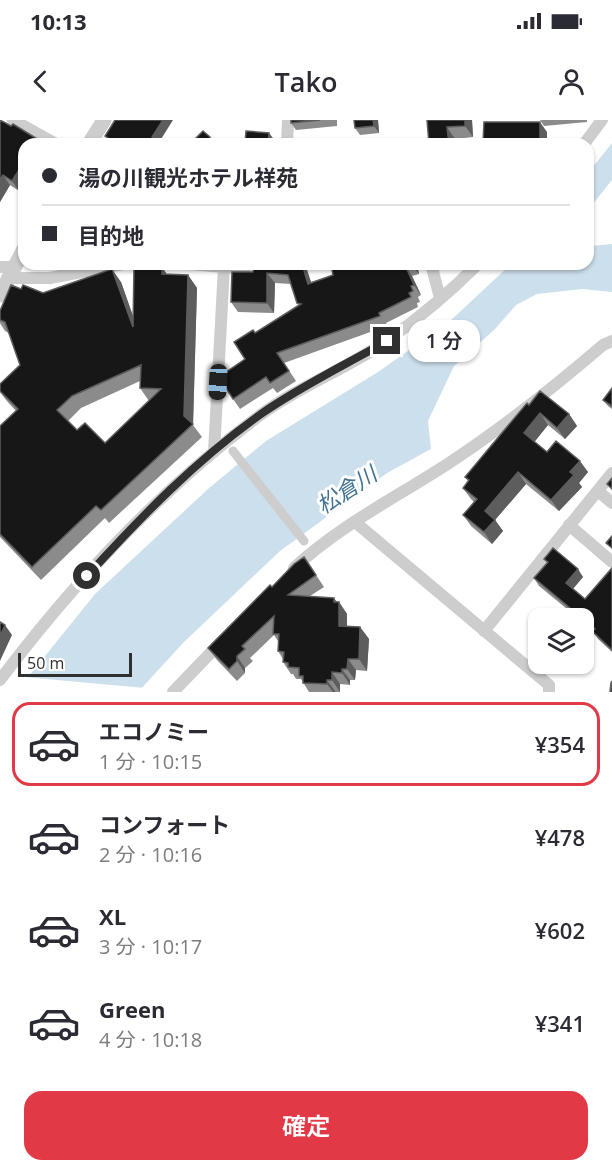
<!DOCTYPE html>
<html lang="ja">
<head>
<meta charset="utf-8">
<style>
	:root { --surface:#fff; --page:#f2f2f3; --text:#2b2b33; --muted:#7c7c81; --line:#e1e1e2; --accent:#e13946 }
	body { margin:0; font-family:"Open Sans","Noto Sans JP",sans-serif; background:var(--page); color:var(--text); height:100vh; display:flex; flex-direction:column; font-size:22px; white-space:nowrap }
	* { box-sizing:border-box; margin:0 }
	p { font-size:20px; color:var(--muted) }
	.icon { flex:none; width:33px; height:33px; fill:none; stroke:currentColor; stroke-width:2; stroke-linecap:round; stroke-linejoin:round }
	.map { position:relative; height:572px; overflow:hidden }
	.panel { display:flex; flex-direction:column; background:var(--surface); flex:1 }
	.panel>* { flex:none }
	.top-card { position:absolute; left:18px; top:18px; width:576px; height:132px; border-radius:18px; box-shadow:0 2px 4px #0004; display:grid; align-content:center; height:132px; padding:0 24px; background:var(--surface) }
	.tools { position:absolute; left:528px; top:488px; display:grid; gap:12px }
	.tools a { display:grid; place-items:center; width:66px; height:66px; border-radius:12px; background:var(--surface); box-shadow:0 2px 4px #0004; font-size:30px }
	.scale { position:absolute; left:18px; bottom:15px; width:114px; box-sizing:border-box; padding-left:6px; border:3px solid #303030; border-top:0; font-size:16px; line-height:21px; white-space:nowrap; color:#303030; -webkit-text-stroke:4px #fff; paint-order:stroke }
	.end { position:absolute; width:27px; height:27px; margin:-14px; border:8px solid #303030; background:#fff; box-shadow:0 0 0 3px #fff }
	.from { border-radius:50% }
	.bubble { position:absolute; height:42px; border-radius:18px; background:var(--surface); box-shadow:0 2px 4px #0004; font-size:20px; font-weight:600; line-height:42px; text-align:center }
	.car { position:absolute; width:18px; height:36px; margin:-18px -9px; border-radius:8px; box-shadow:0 0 4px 2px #0007; background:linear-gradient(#222 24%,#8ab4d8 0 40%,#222 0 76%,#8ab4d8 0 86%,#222 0) }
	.top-card b { display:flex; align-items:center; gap:21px; height:57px; font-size:22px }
	.top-card b+b { border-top:2px solid var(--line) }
	.top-card i { width:15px; height:15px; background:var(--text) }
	ul { padding:10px 0 0; list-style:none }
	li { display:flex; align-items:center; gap:18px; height:84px; margin:0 12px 9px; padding:0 12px; border:3px solid transparent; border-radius:18px }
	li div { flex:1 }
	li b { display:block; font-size:22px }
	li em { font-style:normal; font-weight:600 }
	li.on { border-color:var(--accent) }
	li>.icon { width:54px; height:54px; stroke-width:1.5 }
	.cta { display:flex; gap:12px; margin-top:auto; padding:12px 24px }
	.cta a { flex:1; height:69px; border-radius:18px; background:var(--accent); color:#fff; font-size:24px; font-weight:600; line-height:69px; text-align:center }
	.status { display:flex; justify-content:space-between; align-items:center; height:42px; padding:0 30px; background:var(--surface); direction:ltr }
	.status svg { height:16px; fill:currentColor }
	header { display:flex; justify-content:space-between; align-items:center; height:78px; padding:0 24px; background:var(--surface); font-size:27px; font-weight:600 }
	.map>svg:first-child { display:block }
	.water { fill:#ccdfec }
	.pier { fill:#fff }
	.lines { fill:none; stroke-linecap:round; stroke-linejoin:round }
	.pedestrian { stroke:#cdcdcd; stroke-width:9 }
	.minor { stroke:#cdcdcd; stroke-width:12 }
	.tertiary { stroke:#cdcdcd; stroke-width:15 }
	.wall { fill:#8b8b8b; fill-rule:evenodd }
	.shaded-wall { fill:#5d5d5d }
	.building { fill:#171717; stroke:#5d5d5d; stroke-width:1.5; fill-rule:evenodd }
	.route { stroke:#303030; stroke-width:8 }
	.labels { text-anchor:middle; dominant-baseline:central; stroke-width:6; stroke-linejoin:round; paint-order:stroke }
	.water-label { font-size:22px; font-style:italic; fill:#407291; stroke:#fff }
</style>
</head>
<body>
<div class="status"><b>10:13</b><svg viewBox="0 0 49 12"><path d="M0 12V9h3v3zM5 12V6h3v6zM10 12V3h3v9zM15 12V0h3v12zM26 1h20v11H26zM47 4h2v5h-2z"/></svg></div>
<header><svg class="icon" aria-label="back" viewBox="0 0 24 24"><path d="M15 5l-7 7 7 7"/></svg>Tako<svg class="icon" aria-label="person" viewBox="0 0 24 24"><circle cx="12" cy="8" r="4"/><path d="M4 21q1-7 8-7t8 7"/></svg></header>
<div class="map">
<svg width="612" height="572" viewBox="0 0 612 572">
	<rect width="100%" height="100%" fill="#fff"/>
	<!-- water -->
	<path class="water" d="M612 23V60L588 90V53Z
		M588 121 591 126 612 124V172L582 169 537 174 516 185 495 209 454 246 428 301 431 329 387 353 280 431 184 522 138 572H16L95 474 208 369 266 321 378 252 449 202 511 144H588Z"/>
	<!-- pier -->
	<path class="pier" d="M24 557 145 568 142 572H13Z"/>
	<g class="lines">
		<!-- pedestrian -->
		<path class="pedestrian" d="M233 331 304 421"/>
		<!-- minor -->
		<path class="minor" d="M13 0 56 24
			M287 24 288 0
			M584 24 602 0
			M189 144 224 147
			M431 144 440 178
			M0 147H13
			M7 158H50L123 144
			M214 332 224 147 243 148 250 144
			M598 371 612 383
			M355 402 549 565V572
			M569 405 612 442
			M294 448C339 406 395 378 446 345 501 309 553 268 603 225L612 221
			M484 511 612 353
			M0 560C74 462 160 370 259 296 299 266 347 249 388 220 419 198 451 171 478 144
			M173 572 223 520"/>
		<!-- tertiary -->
		<path class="tertiary" d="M89 24 104 0
			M0 175 24 129"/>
	</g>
	<!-- wall -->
	<path class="wall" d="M0 0 39 20 42 24H24V62L19 71 10 65 0 82Z
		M291 0H337V6L296 10 291 3Z
		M378 0 379 13 360 15 355 8Z
		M427 0H472L473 17 455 19 456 24H429Z
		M540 0H587V2L544 6Z
		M254 144H305L311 162 333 155 331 144H417L419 154 412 156 421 175 418 177 420 182 417 183 418 187 386 203 387 206 284 243 296 261 277 273 273 268 240 289 233 279 245 239 255 213 298 185 291 164 275 163 274 193 238 192 231 182 253 152Z
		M167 154 188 155 197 168 193 305 202 317 109 403 105 398 41 460 0 417V306L16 291 6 280 0 272V264L20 245 9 213 5 211 0 203V191L21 169 43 173 121 162 133 196ZM140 261V268L149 281 105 323 77 310 68 301 81 288Z
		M612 268V289L608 286 603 280Z
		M529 285 569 294 577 306 565 319 548 305 534 322 547 332 588 352 579 363 582 367 559 391 526 364 495 400 503 411 492 424 471 406 463 395 474 382 471 379 463 368 468 361 465 357Z
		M304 437 324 467 310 476 339 482 347 494V507H360L369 519 367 551 356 550 355 560H350V565L340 564V572H309L301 559H296L293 554H291L283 542V539L278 531V521L274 515 250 538 253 541 245 548V553L237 561 217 540 208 528Z
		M544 439 583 457 573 469 585 479 612 448V532L598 519 593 511 584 503V498H578L539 466 534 458 547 443Z"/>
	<!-- shaded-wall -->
	<path class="shaded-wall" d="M163 0H173L158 24 152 17Z
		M373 0H378L379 13 374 6Z
		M465 0H472L473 17 465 6Z
		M540 2 547 12V24H540Z
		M447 7 455 19 456 24H449Z
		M269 13 276 22 275 24H268Z
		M210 17 215 24H209Z
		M24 42V62L19 71 12 61Z
		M3 55 10 65 0 82V60Z
		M302 144H305L315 174 308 164Z
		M411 144H417L419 154Z
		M405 145 412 156 421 175 414 165Z
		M162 147 171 160 162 154Z
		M112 149 121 162 141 219 133 207Z
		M267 153 275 163 274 193 267 183Z
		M188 155 197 168 193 305 184 296Z
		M540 293 548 305 532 325 524 313Z
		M569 294 577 306 565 319 557 308Z
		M580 341 588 352 579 363 582 367 559 391 551 380 570 352Z
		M518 352 526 364 495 400 503 411 492 424 484 412 485 391Z
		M578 449 583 457 571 471 566 463Z
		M334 478 339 485V482L347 494V518L339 506 334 482Z
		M5 505 12 515 0 541V516Z
		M360 507 369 519 367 551 359 539Z
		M237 536 245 548V553L237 541Z
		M348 539 356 550 355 560 347 549Z
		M342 549 350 560V565L342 553Z
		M332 552 340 564V572L332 560Z
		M327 560 335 571V572H333L327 564Z"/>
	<!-- building -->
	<path class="building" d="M0 0 11 6 13 4 39 20 36 24H24V42L12 61 3 55 0 60Z
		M115 0H163L152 17 164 24H110L112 21 105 16Z
		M291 0H320L291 3Z
		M354 0H373L374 6 355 8Z
		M427 0H465V6L447 7 449 24H429Z
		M484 2H540V24L483 23Z
		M203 11 210 17 209 24H190Z
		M246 11 269 13 268 24H245Z
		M254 144H302L308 164 333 155 331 144H411L405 145 414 165 411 166 413 171 409 173 411 177 379 193 380 196 277 233 289 251 270 263 266 257 233 279 219 257 245 239 234 222 253 210 255 213 301 184 297 183 288 155 267 153V183L231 182 232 152H253Z
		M134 147H162V154L188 155 184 296 193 304 101 390 96 386 32 447 0 414V306L18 289 0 271V264L20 245 5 202 0 200V191L11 165 21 169 23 165 43 173 112 149 133 207ZM141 245 140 268 161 269 105 323 85 303 77 310 57 290 72 276Z
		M612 268V286L603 280Z
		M540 271 569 294 557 308 540 293 524 313 547 332 556 321 580 341 570 352 574 355 551 380 518 352 485 391 495 400 484 412 463 395 477 379 463 368 469 360 465 357 527 283 529 285Z
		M612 358V369L607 364Z
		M612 416V428L606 423Z
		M553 428 578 449 566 463 585 479 612 448V530L592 511 595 509 584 500V498H582L534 458 548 442 544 439Z
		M304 437 316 455 288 475 334 478V482H339V506L360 507 359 539H348L347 549H342V553L332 552V560H327V564L303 563V556H299V548L288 547V543L283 542 284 532 278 531 279 514H273L274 496 242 526 245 529 237 536V541L229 549 208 528 270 465 272 467 294 444Z
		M0 502 5 505 0 516Z
		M612 561V572H610L611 563Z"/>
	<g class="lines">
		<!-- route -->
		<path class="route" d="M87 456C140 398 196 340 261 294 301 266 345 245 387 221"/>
	</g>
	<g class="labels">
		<!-- water labels -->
		<g class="water-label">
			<text transform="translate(346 369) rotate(-33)">松倉川</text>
		</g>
	</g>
</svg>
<div class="tools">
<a><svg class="icon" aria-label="layers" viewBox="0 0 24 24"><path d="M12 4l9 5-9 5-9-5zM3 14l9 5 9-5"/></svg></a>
</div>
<div class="scale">50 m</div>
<i class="end from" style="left:87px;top:456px"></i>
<i class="end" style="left:387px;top:221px"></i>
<div class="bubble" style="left:408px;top:200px;width:72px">1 分</div>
<i class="car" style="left:218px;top:262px;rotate:183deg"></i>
<div class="top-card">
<b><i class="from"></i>湯の川観光ホテル祥苑</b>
<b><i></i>目的地</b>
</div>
</div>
<section class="panel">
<ul>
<li class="on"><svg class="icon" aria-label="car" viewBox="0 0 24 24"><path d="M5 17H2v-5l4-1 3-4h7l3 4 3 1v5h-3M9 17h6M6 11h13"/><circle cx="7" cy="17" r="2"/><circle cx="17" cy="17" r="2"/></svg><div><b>エコノミー</b><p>1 分 · 10:15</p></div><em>¥354</em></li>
<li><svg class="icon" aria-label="car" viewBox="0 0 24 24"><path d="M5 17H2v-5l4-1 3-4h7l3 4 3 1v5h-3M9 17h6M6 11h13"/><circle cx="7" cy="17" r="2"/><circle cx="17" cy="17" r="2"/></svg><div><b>コンフォート</b><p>2 分 · 10:16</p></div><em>¥478</em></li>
<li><svg class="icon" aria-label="car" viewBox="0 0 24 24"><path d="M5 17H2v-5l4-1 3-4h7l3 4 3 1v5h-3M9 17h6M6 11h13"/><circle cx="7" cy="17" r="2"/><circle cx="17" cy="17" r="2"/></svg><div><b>XL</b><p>3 分 · 10:17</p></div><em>¥602</em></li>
<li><svg class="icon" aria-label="car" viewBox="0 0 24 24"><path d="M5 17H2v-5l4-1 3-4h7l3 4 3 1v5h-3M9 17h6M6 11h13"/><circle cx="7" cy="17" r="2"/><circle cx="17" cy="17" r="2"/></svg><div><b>Green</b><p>4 分 · 10:18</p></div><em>¥341</em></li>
</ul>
<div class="cta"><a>確定</a></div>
</section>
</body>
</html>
